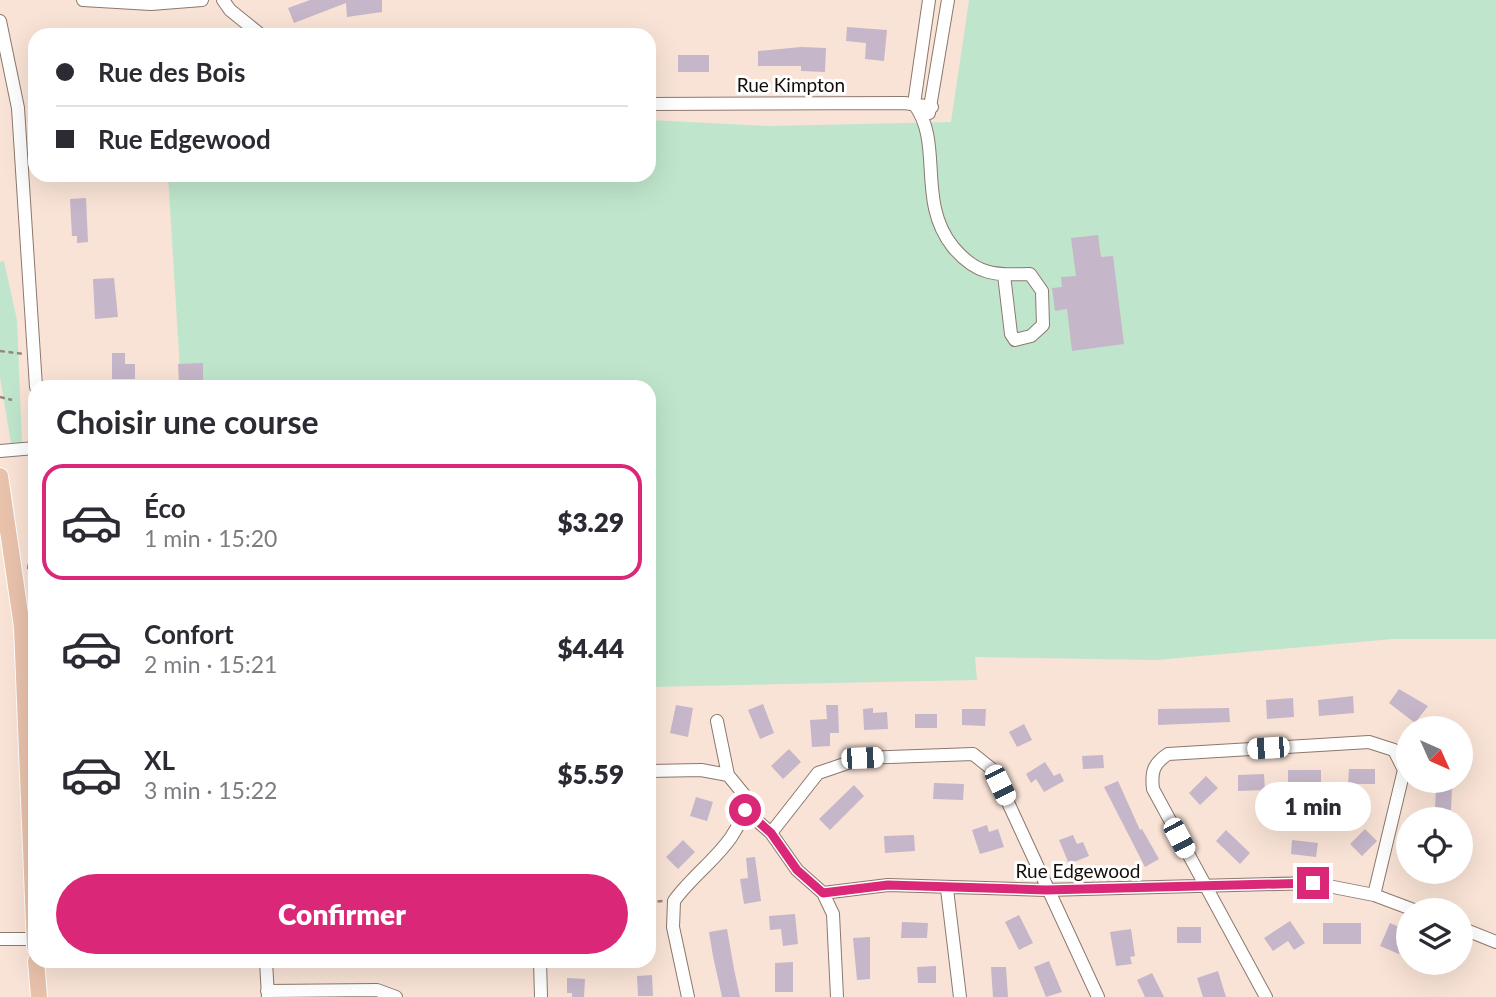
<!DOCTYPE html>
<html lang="fr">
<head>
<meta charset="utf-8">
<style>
	:root { --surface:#fff; --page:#f7f7f7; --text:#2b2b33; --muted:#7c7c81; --line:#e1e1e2; --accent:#db2777 }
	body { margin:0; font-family:Lato,sans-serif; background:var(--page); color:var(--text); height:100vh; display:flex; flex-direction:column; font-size:26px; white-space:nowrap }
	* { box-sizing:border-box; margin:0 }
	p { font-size:23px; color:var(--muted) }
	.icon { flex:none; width:38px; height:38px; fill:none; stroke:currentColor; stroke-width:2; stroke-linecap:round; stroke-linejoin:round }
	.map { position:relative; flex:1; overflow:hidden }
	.side { position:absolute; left:28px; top:380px; width:628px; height:588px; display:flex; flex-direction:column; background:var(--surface); border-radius:21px; box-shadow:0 7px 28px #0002 }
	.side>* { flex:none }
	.banner { position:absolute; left:28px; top:28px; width:628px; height:154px; border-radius:21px; box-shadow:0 7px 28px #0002; display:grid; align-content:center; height:154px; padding:0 28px; background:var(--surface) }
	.needle { width:46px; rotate:135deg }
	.controls { position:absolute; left:1396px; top:716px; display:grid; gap:14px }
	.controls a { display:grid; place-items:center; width:77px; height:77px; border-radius:50%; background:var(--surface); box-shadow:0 7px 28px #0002; font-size:35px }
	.end { position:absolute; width:32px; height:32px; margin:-16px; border:9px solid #db2777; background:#fff; box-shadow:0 0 0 4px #fff }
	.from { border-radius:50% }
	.bubble { position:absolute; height:49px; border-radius:24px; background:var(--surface); box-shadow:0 7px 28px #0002; font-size:23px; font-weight:800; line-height:49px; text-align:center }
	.car { position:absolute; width:21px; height:42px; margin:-21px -10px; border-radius:9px; box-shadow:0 0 5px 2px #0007; background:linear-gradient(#fff 24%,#345 0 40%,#fff 0 76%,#345 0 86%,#fff 0) }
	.banner b { display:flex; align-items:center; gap:24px; height:66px; font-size:26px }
	.banner b+b { border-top:2px solid var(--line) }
	.banner i { width:18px; height:18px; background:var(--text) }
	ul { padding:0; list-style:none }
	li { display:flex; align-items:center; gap:21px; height:116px; margin:0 14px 10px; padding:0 14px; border:4px solid transparent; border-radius:21px }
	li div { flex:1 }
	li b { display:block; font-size:26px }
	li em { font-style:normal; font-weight:800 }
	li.active { border-color:var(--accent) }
	li>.icon { width:63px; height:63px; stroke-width:1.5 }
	h2 { padding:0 28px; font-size:32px; line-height:84px }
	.cta { display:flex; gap:14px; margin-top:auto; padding:14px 28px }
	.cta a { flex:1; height:80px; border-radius:42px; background:var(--accent); color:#fff; font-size:28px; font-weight:800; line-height:80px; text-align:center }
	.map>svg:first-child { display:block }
	.green { fill:#bfe6cc }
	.building { fill:#c5b6c9 }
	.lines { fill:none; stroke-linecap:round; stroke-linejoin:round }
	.minor-casing { stroke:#8c786c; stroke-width:14 }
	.major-casing { stroke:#fff; stroke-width:18 }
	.path { stroke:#96877d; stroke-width:2.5; stroke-dasharray:5 3.5; stroke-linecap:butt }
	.minor { stroke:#fff; stroke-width:12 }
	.major { stroke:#e9c2ac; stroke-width:16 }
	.route { stroke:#db2777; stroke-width:9 }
	.labels { text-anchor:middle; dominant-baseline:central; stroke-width:6; stroke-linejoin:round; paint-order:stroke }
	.street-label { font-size:19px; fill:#140d09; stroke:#fff }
</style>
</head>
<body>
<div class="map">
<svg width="1496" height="997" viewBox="0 0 1496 997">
	<rect width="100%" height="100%" fill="#f9e3d6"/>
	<!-- green -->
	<path class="green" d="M969 0H1496V639H1393L1156 660 975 657 977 680 649 687V387H181L168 175H649V120L768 126 951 122Z
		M4 261 17 320 22 445 11 443 0 378V262Z"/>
	<!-- building -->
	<path class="building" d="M310 0H382V12L347 17 346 3 294 23 288 8Z
		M847 27 887 30 884 61 865 59 866 43 846 41Z
		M801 47 826 48 825 72 801 71V66H758V51Z
		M678 55H709V72H678Z
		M86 198 88 242 77 243V236H72L70 199Z
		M1098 235 1101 257 1113 256 1124 344 1072 351 1067 309 1055 311 1052 288 1062 287 1061 277 1076 276 1071 238Z
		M114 278 118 317 95 319 93 279Z
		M112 353H125V364H135V379H112Z
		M203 363V382L179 383 178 364Z
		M1399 689 1428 706 1415 723 1389 703Z
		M1353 696 1354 713 1319 716 1318 700Z
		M1293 698 1294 717 1267 719 1266 700Z
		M763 704 774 733 760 739 748 710Z
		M676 705 693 708 688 737 670 733Z
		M826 705H838L839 733H830V746L812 747 810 720 827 719Z
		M873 708V713L887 712 888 729 864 730 863 709Z
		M1229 708 1230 722 1158 725V709Z
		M962 709H986L985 726 962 725Z
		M915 714H937V728H915Z
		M1024 724 1032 740 1017 747 1009 732Z
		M789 749 801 762 783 779 771 766Z
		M1103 755 1104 768 1083 769 1082 756Z
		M1045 762 1054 776 1060 773 1064 781 1044 792 1036 779 1031 783 1026 774Z
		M1349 769H1375V784H1348Z
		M1288 770H1321V785H1288Z
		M1264 774 1265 790 1238 791V775Z
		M1206 776 1218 788 1200 805 1189 793Z
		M1118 781 1140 830 1142 829 1159 859 1145 867 1104 787Z
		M934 783 964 784 963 800 933 799Z
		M854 785 864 796 830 830 819 819Z
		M1436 785 1452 786 1451 810H1435Z
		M696 797 713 802 707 821 690 816Z
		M987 825 989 832 998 829 1004 847 980 854 972 830Z
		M1365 829 1377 841 1362 856 1350 844Z
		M1226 830 1250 853 1240 864 1216 841Z
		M914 835 915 851 885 853 884 836Z
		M1073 835 1077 844 1083 842 1089 856 1069 864 1059 840Z
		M683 840 695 852 678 869 666 857Z
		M1292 840 1318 843 1316 857 1291 854Z
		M755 857 761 901 744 904 740 879 748 878 746 858Z
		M795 914 798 944 783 946 781 929 770 930 769 916Z
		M1019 915 1033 943 1019 950 1005 922Z
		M1290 921 1305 943 1294 950 1288 941 1273 951 1264 938Z
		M902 922 928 923 927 938H901Z
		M1323 923H1361V944H1323Z
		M1390 923 1408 931 1399 954 1380 946Z
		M1177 927H1201V943H1177Z
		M727 929 734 969 740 997H722L713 956 709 932Z
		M1131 929 1135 956 1130 957 1132 964 1116 966 1110 932Z
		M870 937V979L857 980 853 938Z
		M1049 961 1062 992 1046 997 1034 967Z
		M793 962V992H775V963Z
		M936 966V983H918L917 967Z
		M991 967H1006L1008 997H993Z
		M1218 971 1226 997H1203L1197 978Z
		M1152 973 1164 997H1145L1137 980Z
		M652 975 653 996H638L637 976Z
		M567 978 585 979 584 997H572V993H567Z"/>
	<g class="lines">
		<defs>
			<path id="minor" d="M83 0 151 4 202 0
				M223 0 230 10 261 35
				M0 21 18 108 36 387
				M649 104 904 103 932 107
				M914 104C944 143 916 201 953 247 977 276 996 275 1030 274L1042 291 1043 325 1031 336 1015 340 1011 334 1004 275
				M914 104 929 0
				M929 113 948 0
				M0 451 35 448
				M717 721 728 775
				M649 771 701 770 728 775 746 797C743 843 698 867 674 901L673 927 688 997
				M745 810 771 833 797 870 823 893 833 914 837 997
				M771 833 818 773 862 758 973 754 993 770 1098 997
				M947 889 960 997
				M823 893 888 885 1046 890 1313 883 1374 895 1414 910
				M1461 928 1496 942
				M0 939H35
				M266 961 268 997
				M540 961 541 997
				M267 991 377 990 396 997
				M1266 997 1153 789C1151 772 1153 764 1168 754L1369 742 1394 750 1404 770 1374 895"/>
			<path id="major" d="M0 476 22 627 35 947
				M36 961 39 997"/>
		</defs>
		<!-- minor casing -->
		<use href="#minor" class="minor-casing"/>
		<!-- major casing -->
		<use href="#major" class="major-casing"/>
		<!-- path -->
		<path class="path" d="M0 351 24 354
			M0 397 12 400
			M34 529 35 524
			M28 569 33 540
			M649 902 663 901"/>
		<!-- minor -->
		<use href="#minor" class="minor"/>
		<!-- major -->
		<use href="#major" class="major"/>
	</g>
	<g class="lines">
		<!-- route -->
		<path class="route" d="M745 810 771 833 797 870 823 893 888 885 1046 890 1313 883"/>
	</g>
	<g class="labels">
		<!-- street labels -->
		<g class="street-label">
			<text x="791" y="84">Rue Kimpton</text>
			<text x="1078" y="870">Rue Edgewood</text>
		</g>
	</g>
</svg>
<div class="controls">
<a><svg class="needle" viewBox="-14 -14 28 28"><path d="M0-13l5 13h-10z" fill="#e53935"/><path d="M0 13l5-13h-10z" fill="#7c7c81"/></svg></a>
<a><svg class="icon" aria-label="locate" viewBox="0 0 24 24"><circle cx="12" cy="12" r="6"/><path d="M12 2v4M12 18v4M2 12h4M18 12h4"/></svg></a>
<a><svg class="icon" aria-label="layers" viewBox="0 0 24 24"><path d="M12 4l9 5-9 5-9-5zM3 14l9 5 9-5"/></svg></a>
</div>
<i class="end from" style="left:745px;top:810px"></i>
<i class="end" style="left:1313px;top:883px"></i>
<div class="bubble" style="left:1255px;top:782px;width:116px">1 min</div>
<i class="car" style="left:1268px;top:748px;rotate:266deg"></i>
<i class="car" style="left:862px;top:758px;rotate:88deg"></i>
<i class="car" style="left:1000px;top:785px;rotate:154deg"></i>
<i class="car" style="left:1179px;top:838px;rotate:152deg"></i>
<div class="banner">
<b><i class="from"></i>Rue des Bois</b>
<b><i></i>Rue Edgewood</b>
</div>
<section class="side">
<h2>Choisir une course</h2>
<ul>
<li class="active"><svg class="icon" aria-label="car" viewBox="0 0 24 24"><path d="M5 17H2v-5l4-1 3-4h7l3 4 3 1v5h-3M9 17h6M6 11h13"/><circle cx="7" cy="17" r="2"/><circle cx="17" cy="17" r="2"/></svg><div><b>Éco</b><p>1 min · 15:20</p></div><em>$3.29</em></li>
<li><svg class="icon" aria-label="car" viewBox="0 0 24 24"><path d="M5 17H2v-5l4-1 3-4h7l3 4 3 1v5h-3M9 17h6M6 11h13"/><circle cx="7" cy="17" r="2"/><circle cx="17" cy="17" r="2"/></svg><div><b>Confort</b><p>2 min · 15:21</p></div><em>$4.44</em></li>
<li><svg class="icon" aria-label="car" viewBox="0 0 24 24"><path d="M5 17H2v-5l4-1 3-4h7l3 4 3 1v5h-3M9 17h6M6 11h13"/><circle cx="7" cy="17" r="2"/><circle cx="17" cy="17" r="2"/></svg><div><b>XL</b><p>3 min · 15:22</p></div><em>$5.59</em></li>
</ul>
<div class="cta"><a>Confirmer</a></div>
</section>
</div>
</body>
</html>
